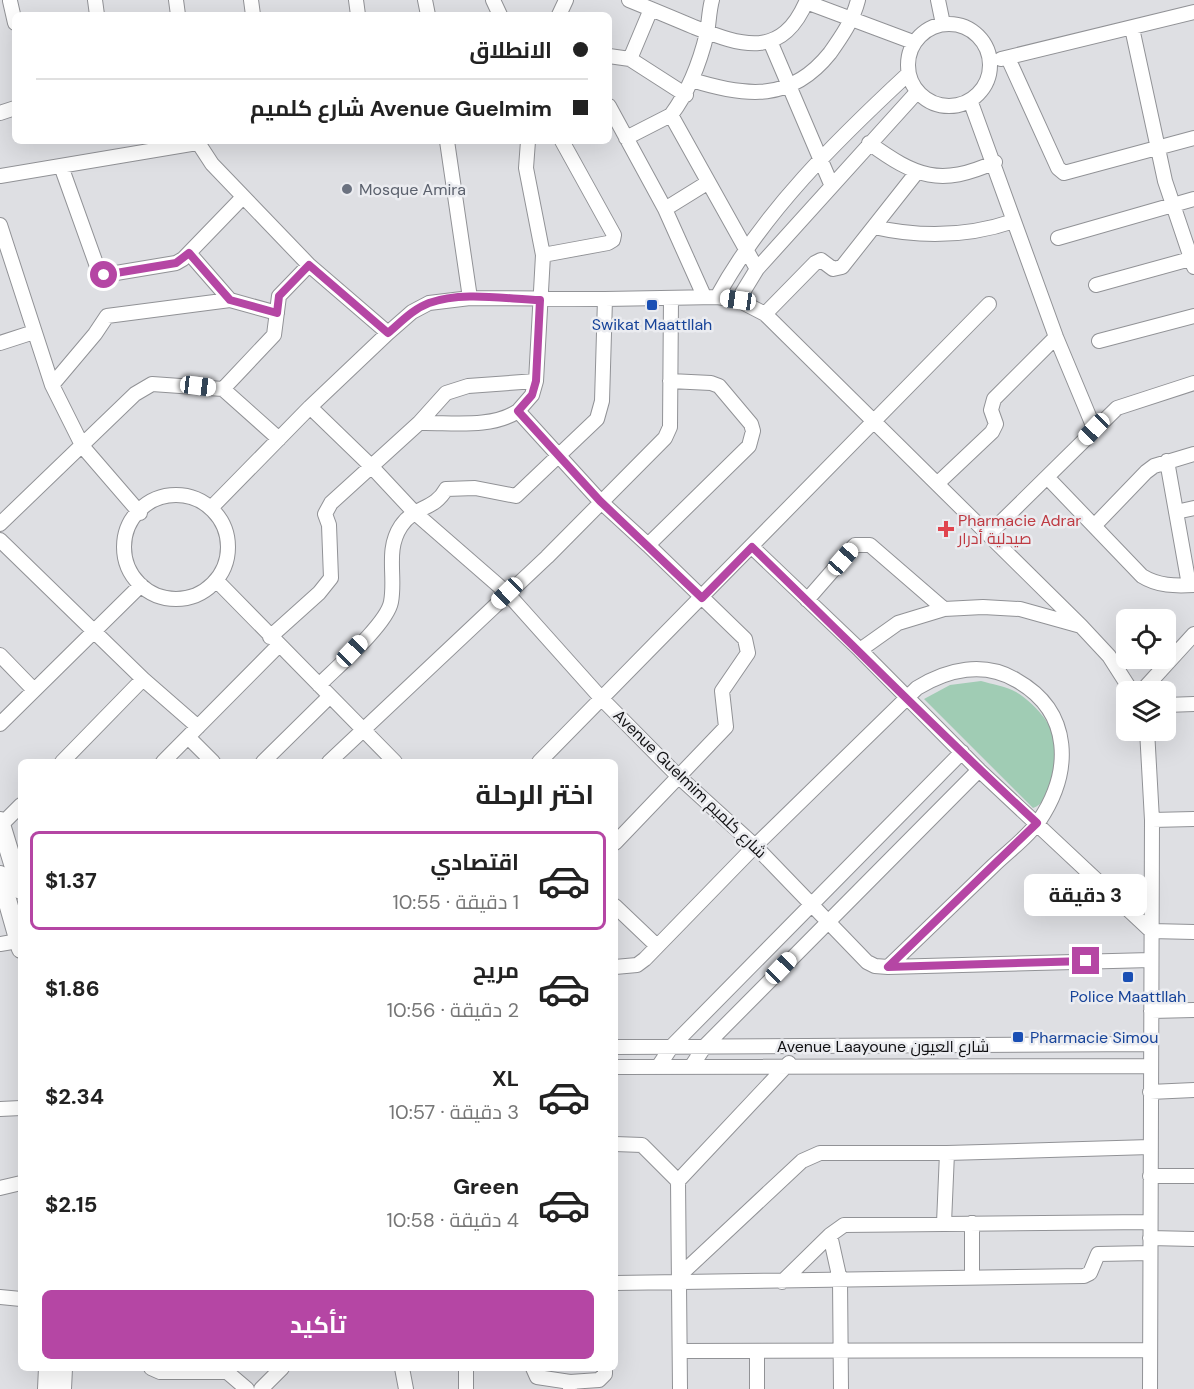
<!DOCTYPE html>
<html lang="ar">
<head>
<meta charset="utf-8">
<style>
	:root { --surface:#fff; --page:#f2f2f2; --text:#222; --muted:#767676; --line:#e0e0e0; --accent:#b546a4 }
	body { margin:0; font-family:"DM Sans",Cairo,sans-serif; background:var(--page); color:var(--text); direction:rtl; height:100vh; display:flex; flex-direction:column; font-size:22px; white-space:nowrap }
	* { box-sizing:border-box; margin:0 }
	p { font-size:20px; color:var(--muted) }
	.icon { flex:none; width:33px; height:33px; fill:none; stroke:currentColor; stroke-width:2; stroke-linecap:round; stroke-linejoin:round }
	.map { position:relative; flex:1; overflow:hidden; direction:ltr }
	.sheet { position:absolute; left:18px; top:759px; width:600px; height:612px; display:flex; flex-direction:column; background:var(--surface); border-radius:9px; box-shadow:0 6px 24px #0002; direction:rtl }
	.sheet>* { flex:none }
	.top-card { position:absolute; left:12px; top:12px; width:600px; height:132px; border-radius:9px; box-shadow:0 6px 24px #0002; direction:rtl; display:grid; align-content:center; height:132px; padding:0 24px; background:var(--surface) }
	.buttons { position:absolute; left:1116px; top:609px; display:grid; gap:12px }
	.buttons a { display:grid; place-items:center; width:60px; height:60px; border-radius:9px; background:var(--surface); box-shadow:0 6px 24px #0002; font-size:30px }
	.end { position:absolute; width:27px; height:27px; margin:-14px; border:8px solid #b546a4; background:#fff; box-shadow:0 0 0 3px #fff }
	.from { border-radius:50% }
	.bubble { position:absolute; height:42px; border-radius:9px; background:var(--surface); box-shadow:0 6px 24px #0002; font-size:20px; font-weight:700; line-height:42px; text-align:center; direction:rtl }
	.car { position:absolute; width:18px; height:36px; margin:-18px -9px; border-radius:8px; box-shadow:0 0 4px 2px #0007; background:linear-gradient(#fff 24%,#345 0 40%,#fff 0 76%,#345 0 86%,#fff 0) }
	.top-card b { display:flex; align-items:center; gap:21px; height:57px; font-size:22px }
	.top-card b+b { border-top:2px solid var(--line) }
	.top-card i { width:15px; height:15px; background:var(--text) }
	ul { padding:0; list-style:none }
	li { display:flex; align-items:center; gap:18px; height:99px; margin:0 12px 9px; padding:0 12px; border:3px solid transparent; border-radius:9px }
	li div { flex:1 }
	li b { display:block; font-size:22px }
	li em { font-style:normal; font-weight:700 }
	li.on { border-color:var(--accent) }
	li>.icon { width:54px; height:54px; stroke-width:1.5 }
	h2 { padding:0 24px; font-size:27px; line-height:72px }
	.action { display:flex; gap:12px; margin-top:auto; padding:12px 24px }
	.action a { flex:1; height:69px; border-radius:9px; background:var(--accent); color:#fff; font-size:24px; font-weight:700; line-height:69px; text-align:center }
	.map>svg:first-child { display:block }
	.green { fill:#a0ccb4 }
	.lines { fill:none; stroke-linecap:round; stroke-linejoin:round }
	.street-casing { stroke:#919296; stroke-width:16 }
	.secondary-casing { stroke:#919296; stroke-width:20 }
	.street { stroke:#fff; stroke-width:14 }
	.secondary { stroke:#fff; stroke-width:18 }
	.route { stroke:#b546a4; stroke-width:8 }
	.worship-dot { fill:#6b7280; stroke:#ebecf0; stroke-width:2 }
	.transit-dot { fill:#1a4fb4; stroke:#ebecf0; stroke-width:2 }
	.health-dot { fill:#e0444e; stroke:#ebecf0; stroke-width:2 }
	.labels { text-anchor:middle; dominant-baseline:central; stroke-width:5; stroke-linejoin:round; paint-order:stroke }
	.worship-label { font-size:16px; fill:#5b616d; stroke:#ebecf0; text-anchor:start }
	.transit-label { font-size:16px; fill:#164399; stroke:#ebecf0 }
	.health-label { font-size:16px; fill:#be3a42; stroke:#ebecf0; text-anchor:start }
	.street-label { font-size:16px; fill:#111113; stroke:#ebecf0 }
</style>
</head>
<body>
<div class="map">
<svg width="1194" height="1389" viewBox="0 0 1194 1389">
	<rect width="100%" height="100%" fill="#dedfe3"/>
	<!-- green -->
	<path class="green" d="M981 681C991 684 1006 686 1016 692 1044 709 1075 752 1053 785 1048 793 1043 805 1033 808L924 699 950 685Z"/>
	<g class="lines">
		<defs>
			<path id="street" d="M95 0 97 15
				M176 0 178 15
				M251 0 253 15
				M356 0 358 15
				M425 0 428 15
				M493 0 500 15
				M629 0C651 9 673 18 694 27 742 46 782 60 807 0
				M712 0C709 11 709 22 707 33 700 62 689 91 671 115L757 269
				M938 0 943 24
				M10 1 15 23
				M806 2 913 42
				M559 15 566 0
				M908 65a41 41 0 1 1 82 0a41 41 0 1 1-82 0Z
				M1132 28 1165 181 1194 267
				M770 41 831 184
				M609 56 630 59 686 95
				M1008 58 1058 168 1064 173 1194 138
				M630 59 651 9
				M1001 59 1194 12
				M692 80C746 97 791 102 830 53 842 36 853 20 858 0
				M970 100 1056 337 1094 428
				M609 106 665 209 704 296
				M0 113 15 108
				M626 138 671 115
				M197 141 212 164 309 265 388 333
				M447 141 470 298
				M869 143C916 177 940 187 995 162
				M61 166 99 272 104 275 176 263 183 259 243 197
				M0 176 197 143
				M665 209 707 183
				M0 225 52 385 83 447 140 513
				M874 227C922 238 967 237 1014 221
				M1058 238 1194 199
				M189 253 230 300
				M543 255 608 243 613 240 614 235 562 141
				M1096 285 1194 258
				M717 297C764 211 837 140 908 74
				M738 300 757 269 917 92
				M765 314 815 263 821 260 833 269 842 267 917 172
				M1099 341 1194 316
				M0 343 34 332
				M536 381 532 395 518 411 600 501 648 545
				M52 385 95 334 107 316 230 300 277 313
				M223 389 274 335 279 296 309 265
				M310 407 371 466 414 512 507 593 601 698 678 776 755 846 867 962 875 966 888 967 1151 960
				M419 423C450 422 491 429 518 411
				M1167 461 1189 585
				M1047 477 1142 576C1158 586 1175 586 1194 585
				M938 483 992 432 996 424 991 410 994 399 1056 337
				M124 547a52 52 0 1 1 104 0a52 52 0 1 1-104 0Z
				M211 508 310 407 388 333 412 312 429 303 470 298 605 299 717 297 738 300 765 314 1081 626 1109 656 1132 692
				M1176 512 1194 508
				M0 524 135 394 152 384 223 389 279 439
				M1094 526 1146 472 1154 466 1194 454
				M989 534 1117 408 1194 383
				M0 540 143 679 198 727
				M752 547 860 650 979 770 1151 931 1194 932
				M217 581 395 762
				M807 600 855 545H870L944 609
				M270 637 319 593 331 578 329 525 325 514 331 503 419 423 446 393 468 386 536 381 543 255 526 168 528 141
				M860 650 898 623 944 609 983 607 1020 609 1081 626
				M0 655 33 689
				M319 685C336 668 387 624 391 602 396 576 385 550 401 526 415 505 434 511 446 489L475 488 516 496 597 419 602 401 605 299
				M1141 692 1194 634
				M1166 705 1194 704
				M0 724 141 585
				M1147 730 1152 820 1150 1389
				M188 737 213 762
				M62 762 143 679
				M163 762 278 646
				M263 762 329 697
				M329 762 547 557 665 438 670 427 671 298
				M539 762 989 304
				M1152 820 1194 819
				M0 822 6 820 21 805
				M615 843 726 727 722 691 748 653 745 639 648 545 749 446 753 431 751 424 719 386 711 383 670 381
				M615 906 657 946
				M0 944 18 941
				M615 967 637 965 645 959 755 846 917 688C948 669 984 661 1016 680 1073 712 1072 772 1039 821 1027 838 1007 852 993 866 958 900 923 933 888 967
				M1151 1011 1194 1010
				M615 1047 1151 1044
				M615 1067 1151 1066
				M658 1067 672 1046 962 752
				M691 1067 705 1046 979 770
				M1150 1092 1194 1090
				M0 1109 21 1108
				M615 1144 642 1145 678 1181
				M1150 1176H1194
				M0 1188 21 1183
				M944 1223 947 1153
				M830 1235 840 1280 841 1389
				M1150 1238 1194 1239
				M680 1275 802 1161 820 1153H947L1150 1147
				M972 1278V1223
				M782 1282 830 1235 844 1225 1150 1222
				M615 1283 1084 1276 1090 1273 1098 1254 1150 1253
				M0 1297 21 1299
				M680 1351 1150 1350
				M151 1368 160 1372H227L247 1389
				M402 1368 406 1389
				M533 1368 537 1377 570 1382
				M261 1389 282 1368
				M466 1389V1368
				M570 1389V1382L599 1380 605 1374V1368
				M680 1389 678 1181 789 1063
				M757 1389V1351"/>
			<path id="secondary" d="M0 821 21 890
				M0 875 21 949
				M47 1389 48 1368
				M62 1389 63 1368"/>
		</defs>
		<!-- street casing -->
		<use href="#street" class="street-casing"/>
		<!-- secondary casing -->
		<use href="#secondary" class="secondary-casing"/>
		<!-- street -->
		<use href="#street" class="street"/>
		<!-- secondary -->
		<use href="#secondary" class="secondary"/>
	</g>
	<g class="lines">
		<!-- route -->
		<path class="route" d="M104 275 176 263 189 253 230 300 277 313 279 296 309 265 388 333C401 322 413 309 429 303 462 291 506 299 540 300L536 381 532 395 518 411 600 501 702 598 752 547C847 639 940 734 1037 823L888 967 1086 961"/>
	</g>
	<!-- markers -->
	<circle class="worship-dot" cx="347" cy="189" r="6"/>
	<g class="transit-dot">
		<rect x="646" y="299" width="12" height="12" rx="3"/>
		<rect x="1122" y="971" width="12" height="12" rx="3"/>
		<rect x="1012" y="1031" width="12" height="12" rx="3"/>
	</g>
	<path class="health-dot" d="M943 520h6v6h6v6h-6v6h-6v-6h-6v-6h6z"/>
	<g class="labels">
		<!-- worship labels -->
		<g class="worship-label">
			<text x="359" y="189">Mosque Amira</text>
		</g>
		<!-- transit labels -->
		<g class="transit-label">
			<text x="652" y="324">Swikat Maattllah</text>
			<text x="1128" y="996">Police Maattllah</text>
			<text x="1030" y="1037" text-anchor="start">Pharmacie Simou</text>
		</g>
		<!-- health labels -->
		<g class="health-label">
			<text x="958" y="520">Pharmacie Adrar<tspan x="958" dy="18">صيدلية أدرار</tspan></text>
		</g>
		<!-- street labels -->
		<g class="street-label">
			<text transform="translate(690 784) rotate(44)">Avenue Guelmim شارع كلميم</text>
			<text x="883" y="1046">Avenue Laayoune شارع العيون</text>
		</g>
	</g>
</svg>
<div class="buttons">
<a><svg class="icon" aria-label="locate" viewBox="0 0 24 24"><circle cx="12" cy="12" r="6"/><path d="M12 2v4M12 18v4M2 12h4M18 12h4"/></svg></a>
<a><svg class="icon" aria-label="layers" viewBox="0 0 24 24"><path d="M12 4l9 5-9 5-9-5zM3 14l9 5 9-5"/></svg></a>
</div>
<i class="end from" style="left:104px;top:275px"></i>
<i class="end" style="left:1086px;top:961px"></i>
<div class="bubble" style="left:1024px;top:874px;width:123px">3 دقيقة</div>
<i class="car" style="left:738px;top:300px;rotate:278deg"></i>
<i class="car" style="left:198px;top:386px;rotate:97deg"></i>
<i class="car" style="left:1094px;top:429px;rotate:224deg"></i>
<i class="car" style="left:843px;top:559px;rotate:41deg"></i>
<i class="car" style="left:507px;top:593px;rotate:226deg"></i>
<i class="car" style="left:352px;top:651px;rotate:44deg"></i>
<i class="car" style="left:781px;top:968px;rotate:44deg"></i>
<div class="top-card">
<b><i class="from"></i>الانطلاق</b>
<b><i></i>Avenue Guelmim شارع كلميم</b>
</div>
<section class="sheet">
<h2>اختر الرحلة</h2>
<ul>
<li class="on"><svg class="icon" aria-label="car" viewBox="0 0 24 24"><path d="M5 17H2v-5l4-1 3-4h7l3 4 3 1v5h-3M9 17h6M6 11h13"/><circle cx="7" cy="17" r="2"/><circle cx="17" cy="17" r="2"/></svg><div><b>اقتصادي</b><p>1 دقيقة · 10:55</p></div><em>$1.37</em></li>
<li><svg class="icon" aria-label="car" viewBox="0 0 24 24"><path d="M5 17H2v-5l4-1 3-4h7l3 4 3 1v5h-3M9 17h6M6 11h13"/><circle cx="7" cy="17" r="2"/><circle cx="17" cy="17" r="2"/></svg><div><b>مريح</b><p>2 دقيقة · 10:56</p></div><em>$1.86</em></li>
<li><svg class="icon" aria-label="car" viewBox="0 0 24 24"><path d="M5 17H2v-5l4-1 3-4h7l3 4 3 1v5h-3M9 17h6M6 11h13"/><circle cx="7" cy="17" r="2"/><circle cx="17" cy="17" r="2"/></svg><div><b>XL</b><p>3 دقيقة · 10:57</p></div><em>$2.34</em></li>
<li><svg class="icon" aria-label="car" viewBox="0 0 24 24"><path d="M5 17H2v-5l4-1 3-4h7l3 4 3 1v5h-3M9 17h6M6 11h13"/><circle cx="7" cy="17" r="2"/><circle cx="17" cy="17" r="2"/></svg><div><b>Green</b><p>4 دقيقة · 10:58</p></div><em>$2.15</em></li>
</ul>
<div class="action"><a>تأكيد</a></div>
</section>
</div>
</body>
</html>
